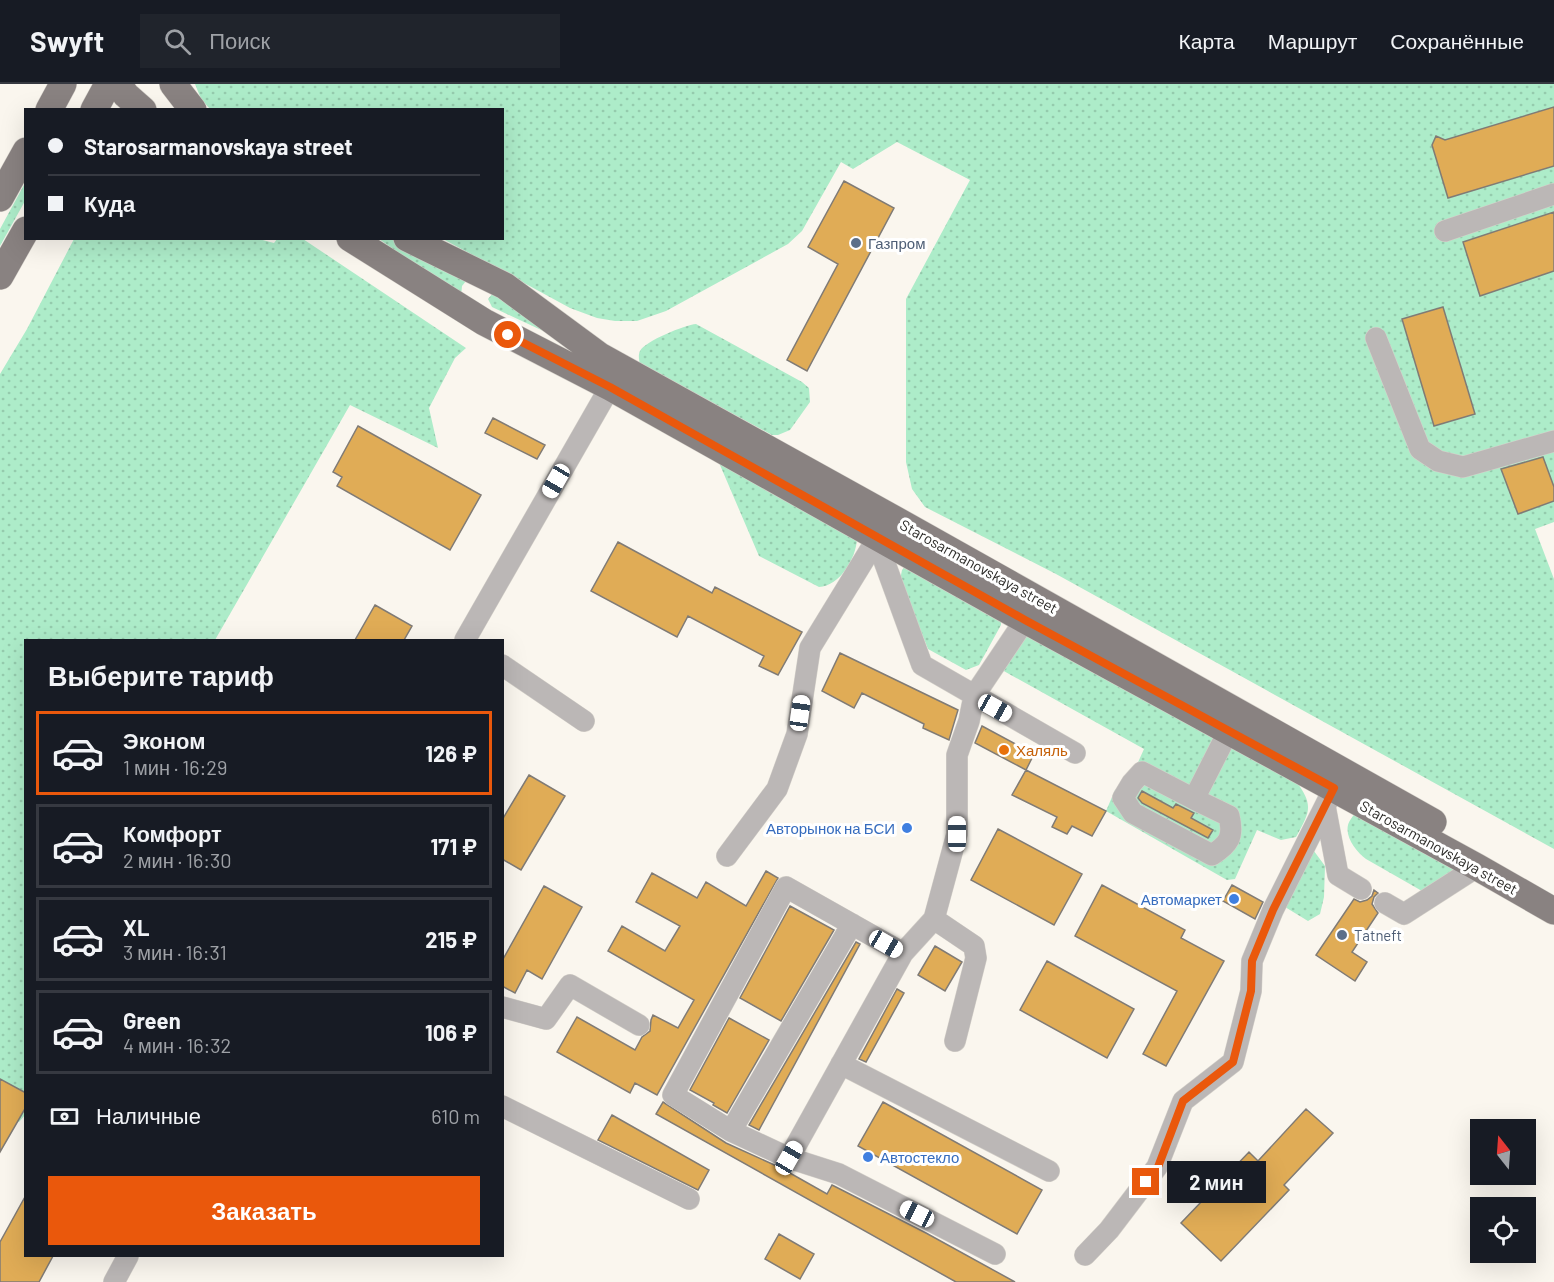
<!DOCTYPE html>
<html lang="ru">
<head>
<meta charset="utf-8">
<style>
	:root { --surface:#171b24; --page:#20242c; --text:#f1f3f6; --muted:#9ea1a6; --line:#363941; --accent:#ea580c }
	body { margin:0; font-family:Barlow,sans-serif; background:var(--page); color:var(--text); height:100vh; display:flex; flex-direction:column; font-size:22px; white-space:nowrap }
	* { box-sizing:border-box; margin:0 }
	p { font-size:20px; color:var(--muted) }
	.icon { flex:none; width:33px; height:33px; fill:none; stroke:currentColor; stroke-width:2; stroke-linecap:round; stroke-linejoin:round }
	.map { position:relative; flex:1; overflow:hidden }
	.side { position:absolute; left:24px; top:555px; width:480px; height:618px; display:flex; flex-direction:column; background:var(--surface); border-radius:0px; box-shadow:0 6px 24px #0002 }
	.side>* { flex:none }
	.guide { position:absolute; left:24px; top:24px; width:480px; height:132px; border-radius:0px; box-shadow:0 6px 24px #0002; display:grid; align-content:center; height:132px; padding:0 24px; background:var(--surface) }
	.needle { width:39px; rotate:343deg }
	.buttons { position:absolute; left:1470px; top:1035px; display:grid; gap:12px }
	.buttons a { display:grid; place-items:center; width:66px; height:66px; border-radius:0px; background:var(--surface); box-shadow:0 6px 24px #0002; font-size:30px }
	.end { position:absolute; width:27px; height:27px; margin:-14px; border:8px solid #ea580c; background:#fff; box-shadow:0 0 0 3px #fff }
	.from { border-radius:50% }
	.bubble { position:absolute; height:42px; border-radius:0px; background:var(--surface); box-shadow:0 6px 24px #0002; font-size:20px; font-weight:700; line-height:42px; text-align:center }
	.car { position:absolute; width:18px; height:36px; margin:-18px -9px; border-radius:8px; box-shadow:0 0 4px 2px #0007; background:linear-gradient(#fff 24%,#345 0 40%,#fff 0 76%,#345 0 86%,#fff 0) }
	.guide b { display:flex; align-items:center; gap:21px; height:57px; font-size:22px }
	.guide b+b { border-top:2px solid var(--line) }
	.guide i { width:15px; height:15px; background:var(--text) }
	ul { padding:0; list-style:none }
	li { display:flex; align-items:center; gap:18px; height:84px; margin:0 12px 9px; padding:0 12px; border:3px solid var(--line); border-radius:0px }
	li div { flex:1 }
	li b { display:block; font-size:22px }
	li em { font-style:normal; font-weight:700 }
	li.selected { border-color:var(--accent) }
	li>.icon { width:54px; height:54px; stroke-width:1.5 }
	h2 { padding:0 24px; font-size:27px; line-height:72px }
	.pay { display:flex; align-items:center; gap:15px; height:66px; padding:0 24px; font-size:22px }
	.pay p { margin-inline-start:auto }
	.cta { display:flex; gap:12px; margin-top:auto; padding:12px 24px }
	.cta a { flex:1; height:69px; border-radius:0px; background:var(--accent); color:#fff; font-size:24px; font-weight:700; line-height:69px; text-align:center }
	header { display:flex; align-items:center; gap:36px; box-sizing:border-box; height:84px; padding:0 30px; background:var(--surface); border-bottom:2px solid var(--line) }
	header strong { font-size:28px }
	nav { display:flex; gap:33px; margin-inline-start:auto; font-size:21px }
	.search { width:420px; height:54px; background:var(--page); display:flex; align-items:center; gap:15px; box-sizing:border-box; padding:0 21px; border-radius:0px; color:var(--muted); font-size:22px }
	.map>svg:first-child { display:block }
	.grass { fill:url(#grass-dots) }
	.building { fill:#e0ac56; stroke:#807b75; stroke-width:1.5 }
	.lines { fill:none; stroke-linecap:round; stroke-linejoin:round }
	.minor-casing { stroke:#d5d1ca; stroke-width:22 }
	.major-casing { stroke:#d5d1ca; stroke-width:28 }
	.minor { stroke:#bbb7b6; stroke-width:21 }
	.major { stroke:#898281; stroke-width:27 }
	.route { stroke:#ea580c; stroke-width:8 }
	.service-dot { fill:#5c6f8a; stroke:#fff; stroke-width:2 }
	.food-dot { fill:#e8710a; stroke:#fff; stroke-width:2 }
	.shop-dot { fill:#3f7fe0; stroke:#fff; stroke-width:2 }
	.labels { text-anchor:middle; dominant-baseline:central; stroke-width:6; stroke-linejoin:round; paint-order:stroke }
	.service-label { font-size:15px; fill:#4e5e75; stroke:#fff; text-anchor:start }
	.street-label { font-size:15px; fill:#2c2b28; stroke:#fff }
	.food-label { font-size:15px; fill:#c56008; stroke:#fff; text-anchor:start }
	.shop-label { font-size:15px; fill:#366cbe; stroke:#fff; text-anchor:end }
</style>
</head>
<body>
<header>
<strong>Swyft</strong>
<div class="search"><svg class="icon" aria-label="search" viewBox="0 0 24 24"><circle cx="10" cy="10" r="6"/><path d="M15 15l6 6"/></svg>Поиск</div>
<nav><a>Карта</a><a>Маршрут</a><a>Сохранённые</a></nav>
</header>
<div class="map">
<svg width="1554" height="1198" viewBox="0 0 1554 1198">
	<defs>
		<pattern id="grass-dots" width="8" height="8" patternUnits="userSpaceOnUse" patternTransform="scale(1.5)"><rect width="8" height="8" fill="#adecc9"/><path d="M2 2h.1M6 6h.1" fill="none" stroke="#95cbad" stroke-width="1.8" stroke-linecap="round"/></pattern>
	</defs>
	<rect width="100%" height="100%" fill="#faf6ee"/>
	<!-- grass -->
	<path class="grass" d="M195 0H1554V438L1535 445 1554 495V765L1056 490 925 423 912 405 906 378V215L970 96 897 58 853 85 841 78 802 147 788 160 666 227 637 237H615L597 234 570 224 443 155 502 154V26L210 25 201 15Z
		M25 99V117L0 162V145Z
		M255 154 274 159 277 155H303L466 264 455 274 429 324 438 364 350 321 215 556H26L25 1031 19 1038 0 1027V290L27 245 74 155Z
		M379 155H396L466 197 462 202 461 213Z
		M493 209 586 267 492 223 488 215Z
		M696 240 802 298 809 304 810 318 790 346 778 351H772L640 280C639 276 638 271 640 267 645 257 685 241 696 240Z
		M717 374 857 455C856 474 840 502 819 503L759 472Z
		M908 479 1001 535V541L979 581 966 586 928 565 900 496 902 486Z
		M1028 548 1296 697C1314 722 1310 727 1296 753L1281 756 1257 746 1235 795 1227 796 1106 727 1115 706 1125 699 1135 685 1144 665 1002 586Z
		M1356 728 1457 779 1449 792 1422 807 1366 775C1357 768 1345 754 1348 741 1349 737 1353 732 1356 728Z
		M1311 763 1325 782 1324 813 1320 830 1308 837 1285 823Z"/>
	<!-- building -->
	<path class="building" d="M1554 23V82L1448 114 1432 61 1436 52 1445 56Z
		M844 97 894 124 807 287 787 276 838 180 808 163Z
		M1554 128V187L1480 212 1463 158Z
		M1443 223 1475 330 1434 342 1402 235Z
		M493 334 545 361 537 375 485 349Z
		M358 342 481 411 450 466 337 402 342 393 333 388Z
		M1543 373 1554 403V417L1518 430 1501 385Z
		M618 458 712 509 715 503 802 548 778 591 759 582 764 572 688 532 677 553 591 507Z
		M375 521 412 542 404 556H355Z
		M840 569 958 626 949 656 923 644 924 640 862 609 854 624 822 607Z
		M982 642 1034 670 1026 686 975 659Z
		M1026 686 1106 727 1092 752 1072 742 1067 750 1052 743 1057 733 1012 711Z
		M529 691 565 712 521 786 502 775V736Z
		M1142 707 1173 724 1176 720 1194 729 1191 734 1213 746 1208 754 1142 719 1138 714Z
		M998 745 1082 790 1054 841 971 796Z
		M766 787 778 794 657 1011 635 999 630 1009 557 968 577 933 635 966 642 953 650 947 651 936 653 931 678 944 694 916 608 867 622 842 665 867 680 842 636 818 652 789 697 814 706 798 746 822Z
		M1102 801 1185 846 1181 854 1224 877 1166 982 1143 970 1177 907 1075 852Z
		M1232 801 1263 818 1255 835 1223 817Z
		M544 802 582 823 542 895 527 886 515 909 502 902V877Z
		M1374 806 1378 809 1374 813 1372 820 1378 829 1352 868 1367 878 1355 897 1316 871 1354 815 1360 818 1367 816 1372 812Z
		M790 822 834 846 781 937 740 914Z
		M856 858 860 860 759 1046 749 1041Z
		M935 862 962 878 945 907 918 891Z
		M1047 877 1134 925 1107 974 1020 926Z
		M897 905 904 909 866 978 859 975Z
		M729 934 769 956 727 1029 713 1021 714 1019 690 1006Z
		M0 995 26 1009V1023L0 1068Z
		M663 1018 726 1059 781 1084 827 1110 832 1101 834 1102 926 1149 1015 1198H956L656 1030Z
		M883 1018 1042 1106 1017 1150 858 1062Z
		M1306 1025 1333 1049 1284 1101 1289 1106 1221 1177 1181 1139 1249 1068 1258 1077Z
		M612 1031 709 1086 698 1106 598 1056Z
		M26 1111V1172H53L39 1198H0V1158Z
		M779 1150 814 1170 800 1195 765 1175Z"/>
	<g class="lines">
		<defs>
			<path id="minor" d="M1445 147 1554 110
				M1376 254 1420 365 1438 377 1463 383 1554 357
				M878 453 883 474 922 581 1075 669
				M465 556 610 303
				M502 581 584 637
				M1194 715 1229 732C1234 753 1229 760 1212 771L1133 729 1123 714 1132 699 1142 688 1194 715 1229 646
				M1325 722 1338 791 1361 805
				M727 772 777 705 797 650 810 564 878 453
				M1385 819 1404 830 1477 783
				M934 835 974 862 976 874 955 957
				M903 869 934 835 957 750V671L969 637 974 612 1025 536
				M502 923 546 935 570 901 639 941
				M841 980 1049 1087
				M502 1022 689 1115
				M731 1047 852 840
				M789 1074 731 1047 673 1011 786 803 903 869 789 1074 839 1090 995 1170
				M1085 1171 1109 1146 1157 1083 1183 1017 1233 978 1251 907 1252 877 1273 826 1334 704
				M114 1198 128 1172"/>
			<path id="major" d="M118 0 126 11 143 26
				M173 0 193 26
				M49 26 63 0
				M94 26 108 0
				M0 114 26 67
				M350 154 484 238 610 303 1025 536 1477 783 1554 827
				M407 154 505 202 600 272 905 441 1433 738
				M0 192 26 146"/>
		</defs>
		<!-- minor casing -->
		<use href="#minor" class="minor-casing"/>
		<!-- major casing -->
		<use href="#major" class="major-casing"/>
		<!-- minor -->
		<use href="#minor" class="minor"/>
		<!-- major -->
		<use href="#major" class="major"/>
	</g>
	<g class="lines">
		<!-- route -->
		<path class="route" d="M508 251 610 303 1025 536 1334 704 1273 826 1252 877 1251 907 1233 978 1183 1017 1158 1083 1146 1098"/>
	</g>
	<!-- markers -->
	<g class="service-dot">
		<circle cx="856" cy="159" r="6"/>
		<circle cx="1342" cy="851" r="6"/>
	</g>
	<circle class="food-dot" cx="1004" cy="666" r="6"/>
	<g class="shop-dot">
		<circle cx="907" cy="744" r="6"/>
		<circle cx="1234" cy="815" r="6"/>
		<circle cx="868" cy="1073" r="6"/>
	</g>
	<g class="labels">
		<!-- service labels -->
		<g class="service-label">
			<text x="868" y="159">Газпром</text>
			<text x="1354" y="851">Tatneft</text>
		</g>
		<!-- street labels -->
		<g class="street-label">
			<text transform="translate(979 482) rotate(29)">Starosarmanovskaya street</text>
			<text transform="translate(1439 763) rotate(29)">Starosarmanovskaya street</text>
		</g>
		<!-- food labels -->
		<g class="food-label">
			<text x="1016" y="666">Халяль</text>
		</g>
		<!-- shop labels -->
		<g class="shop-label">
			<text x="895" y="744">Авторынок на БСИ</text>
			<text x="1222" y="815">Автомаркет</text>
			<text x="880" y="1073" text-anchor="start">Автостекло</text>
		</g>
	</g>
</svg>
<div class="buttons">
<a><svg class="needle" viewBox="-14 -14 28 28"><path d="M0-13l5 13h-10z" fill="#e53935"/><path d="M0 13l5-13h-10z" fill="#9ea1a6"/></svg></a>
<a><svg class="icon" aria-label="locate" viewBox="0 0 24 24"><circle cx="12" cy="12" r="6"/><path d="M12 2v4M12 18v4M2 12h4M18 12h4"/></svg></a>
</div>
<i class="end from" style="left:508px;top:251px"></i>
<i class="end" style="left:1146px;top:1098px"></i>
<div class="bubble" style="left:1167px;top:1077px;width:99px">2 мин</div>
<i class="car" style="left:556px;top:397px;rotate:210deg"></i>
<i class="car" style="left:995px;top:624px;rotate:119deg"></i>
<i class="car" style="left:800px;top:629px;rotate:8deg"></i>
<i class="car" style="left:957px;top:750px;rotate:0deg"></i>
<i class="car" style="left:886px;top:860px;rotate:120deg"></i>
<i class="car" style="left:789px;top:1074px;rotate:30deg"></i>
<i class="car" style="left:917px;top:1130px;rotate:297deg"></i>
<div class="guide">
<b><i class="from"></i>Starosarmanovskaya street</b>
<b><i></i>Куда</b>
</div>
<section class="side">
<h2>Выберите тариф</h2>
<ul>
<li class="selected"><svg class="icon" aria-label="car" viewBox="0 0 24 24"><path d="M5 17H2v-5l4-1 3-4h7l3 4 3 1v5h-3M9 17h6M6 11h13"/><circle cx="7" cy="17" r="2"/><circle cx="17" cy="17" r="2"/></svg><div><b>Эконом</b><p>1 мин · 16:29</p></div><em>126 ₽</em></li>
<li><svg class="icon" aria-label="car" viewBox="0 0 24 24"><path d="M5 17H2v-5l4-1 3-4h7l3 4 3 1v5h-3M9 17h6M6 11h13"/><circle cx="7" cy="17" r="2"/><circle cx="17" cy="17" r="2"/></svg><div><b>Комфорт</b><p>2 мин · 16:30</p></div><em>171 ₽</em></li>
<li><svg class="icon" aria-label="car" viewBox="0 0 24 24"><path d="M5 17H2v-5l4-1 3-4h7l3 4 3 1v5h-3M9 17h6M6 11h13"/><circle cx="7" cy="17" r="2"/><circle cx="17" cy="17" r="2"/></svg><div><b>XL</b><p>3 мин · 16:31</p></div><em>215 ₽</em></li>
<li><svg class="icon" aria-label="car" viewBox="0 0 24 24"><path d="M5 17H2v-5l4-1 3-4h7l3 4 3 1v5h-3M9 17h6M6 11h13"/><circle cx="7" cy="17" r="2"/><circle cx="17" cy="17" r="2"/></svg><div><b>Green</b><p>4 мин · 16:32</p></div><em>106 ₽</em></li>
</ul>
<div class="pay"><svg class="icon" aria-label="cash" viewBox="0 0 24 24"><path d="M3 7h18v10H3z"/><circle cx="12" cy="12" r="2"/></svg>Наличные<p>610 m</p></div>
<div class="cta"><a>Заказать</a></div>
</section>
</div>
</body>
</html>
